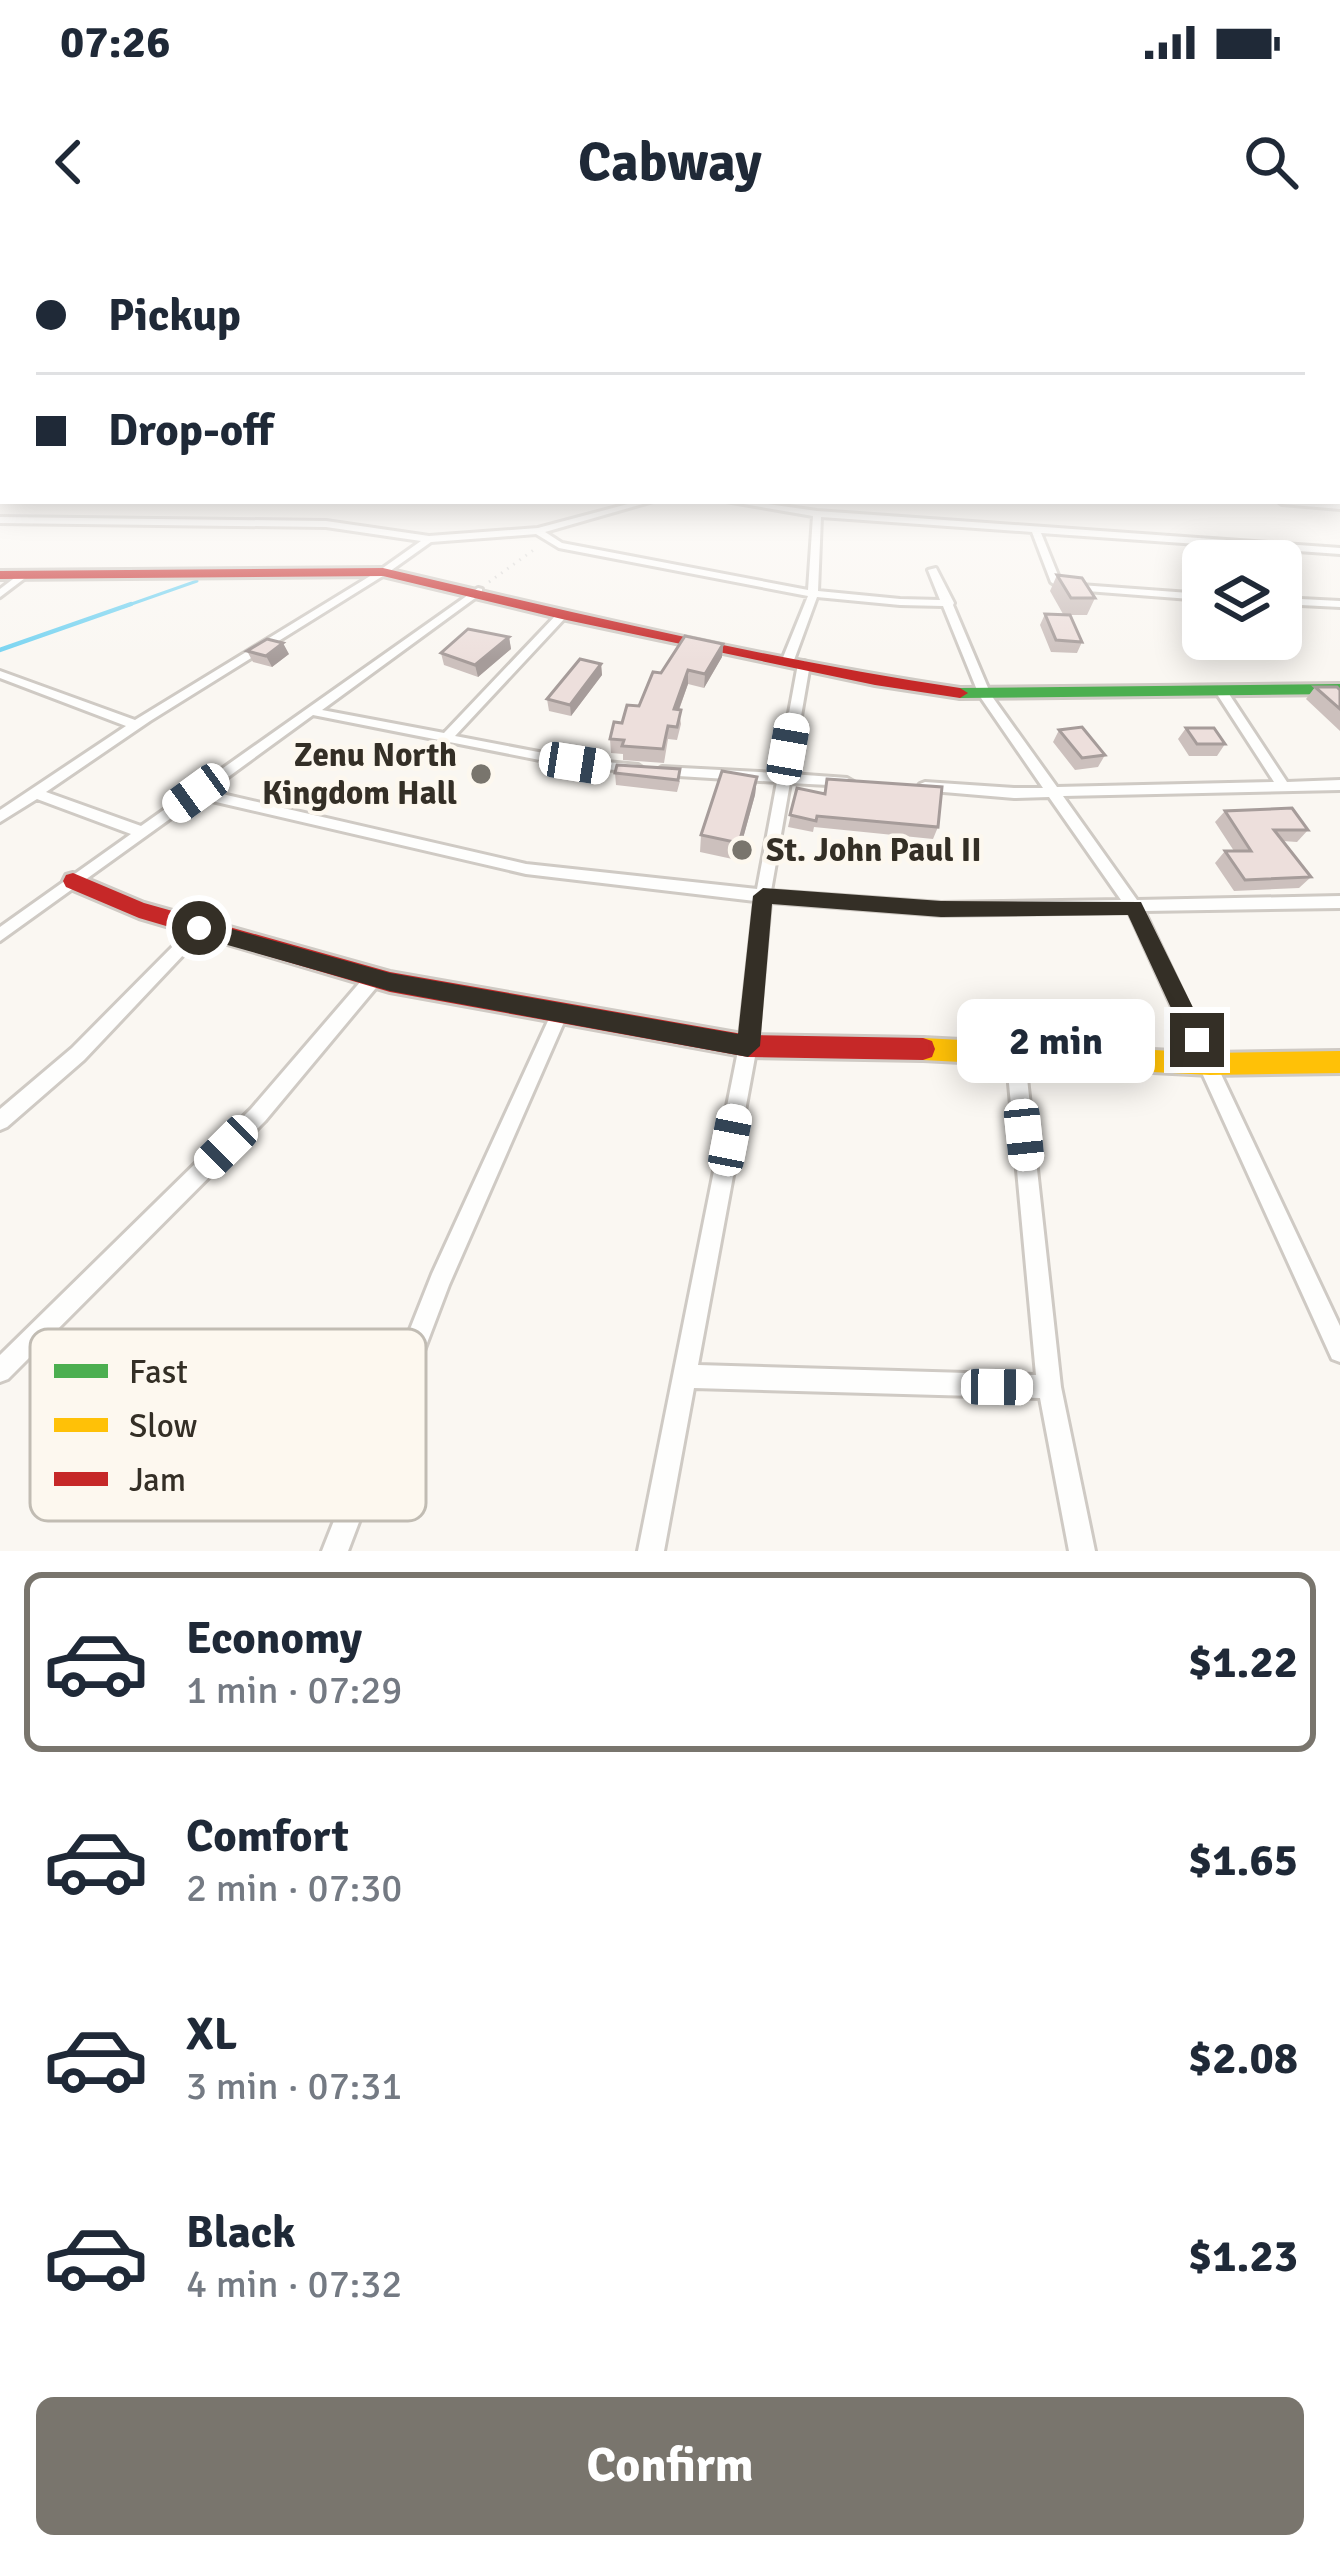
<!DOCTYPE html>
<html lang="en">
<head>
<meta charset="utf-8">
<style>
	:root { --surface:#fff; --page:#f2f2f3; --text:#1f2937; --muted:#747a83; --line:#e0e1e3; --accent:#79756d }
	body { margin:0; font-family:Signika,sans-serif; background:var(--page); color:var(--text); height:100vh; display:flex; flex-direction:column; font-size:45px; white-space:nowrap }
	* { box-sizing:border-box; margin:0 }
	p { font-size:39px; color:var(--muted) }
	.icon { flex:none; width:66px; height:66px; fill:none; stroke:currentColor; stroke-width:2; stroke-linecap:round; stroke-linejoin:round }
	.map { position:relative; height:1311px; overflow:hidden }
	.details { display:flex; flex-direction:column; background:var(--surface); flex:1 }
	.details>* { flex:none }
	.hud { position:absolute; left:0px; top:0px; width:1341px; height:264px; box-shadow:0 6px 30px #0003; display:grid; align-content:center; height:264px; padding:0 36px; background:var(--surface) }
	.tools { position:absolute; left:1182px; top:300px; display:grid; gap:24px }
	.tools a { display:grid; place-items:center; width:120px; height:120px; border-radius:18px; background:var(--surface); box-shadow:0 6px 30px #0003; font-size:60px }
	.end { position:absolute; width:54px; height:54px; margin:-27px; border:15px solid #342f26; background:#fff; box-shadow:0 0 0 6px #fff }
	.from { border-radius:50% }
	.bubble { position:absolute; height:84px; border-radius:18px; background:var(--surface); box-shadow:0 6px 30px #0003; font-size:39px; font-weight:700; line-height:84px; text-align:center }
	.car { position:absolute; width:36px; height:72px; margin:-36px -18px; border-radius:15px; box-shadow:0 0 9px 3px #0007; background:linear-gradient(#fff 24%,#345 0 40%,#fff 0 76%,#345 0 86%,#fff 0) }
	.hud b { display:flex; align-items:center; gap:42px; height:114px; font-size:45px }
	.hud b+b { border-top:3px solid var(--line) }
	.hud i { width:30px; height:30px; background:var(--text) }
	ul { padding:21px 0 0; list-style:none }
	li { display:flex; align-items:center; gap:36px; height:180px; margin:0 24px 18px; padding:0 12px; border:6px solid transparent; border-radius:18px }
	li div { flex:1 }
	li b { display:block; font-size:45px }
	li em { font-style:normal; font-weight:700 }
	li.current { border-color:var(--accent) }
	li>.icon { width:108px; height:108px; stroke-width:1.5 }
	.primary-button { display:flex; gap:24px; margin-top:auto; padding:24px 36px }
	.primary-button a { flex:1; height:138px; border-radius:18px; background:var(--accent); color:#fff; font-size:48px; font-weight:700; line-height:138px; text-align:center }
	.status { display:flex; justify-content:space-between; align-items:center; height:84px; padding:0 60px; background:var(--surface); direction:ltr }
	.status svg { height:33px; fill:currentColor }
	header { display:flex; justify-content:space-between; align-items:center; height:156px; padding:0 36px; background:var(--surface); font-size:54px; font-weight:700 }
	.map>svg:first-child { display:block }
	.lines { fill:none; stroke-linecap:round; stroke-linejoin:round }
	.stream-far1 { stroke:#75d3f1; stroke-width:3 }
	.stream { stroke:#75d3f1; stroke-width:4.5 }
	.street-casing { stroke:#cfcac4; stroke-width:6 }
	.fast-casing { stroke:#cfcac4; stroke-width:6 }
	.slow-casing { stroke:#cfcac4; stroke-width:6 }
	.jam-casing { stroke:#cfcac4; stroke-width:6 }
	.path { stroke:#d7d6d4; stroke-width:3; stroke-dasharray:1.5 6; stroke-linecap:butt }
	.street { fill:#fefefd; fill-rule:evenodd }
	.fast { fill:#4caf50; fill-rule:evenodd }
	.slow { fill:#ffc107; fill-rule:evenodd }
	.jam { fill:#c62828; fill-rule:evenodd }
	.wall { fill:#ccc0bd }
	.shaded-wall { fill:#a69c9a }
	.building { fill:#eddfdc; stroke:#a69c9a; stroke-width:3 }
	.route { fill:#342f26 }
	.poi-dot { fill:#79756d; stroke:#fdf8ef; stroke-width:4.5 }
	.labels { text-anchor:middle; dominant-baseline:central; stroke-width:9; stroke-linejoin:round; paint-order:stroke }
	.poi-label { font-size:33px; font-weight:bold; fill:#342f26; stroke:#fdf8ef; text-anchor:end }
	.key { fill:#fdf8ef; stroke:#c1bcb3; stroke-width:3 }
	.key-label { font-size:33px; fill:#342f26 }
</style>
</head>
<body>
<div class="status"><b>07:26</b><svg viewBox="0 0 49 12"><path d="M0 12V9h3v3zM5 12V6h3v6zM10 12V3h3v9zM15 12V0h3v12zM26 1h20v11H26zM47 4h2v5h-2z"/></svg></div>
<header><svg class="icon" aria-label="back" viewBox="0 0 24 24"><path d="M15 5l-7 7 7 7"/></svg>Cabway<svg class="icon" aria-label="search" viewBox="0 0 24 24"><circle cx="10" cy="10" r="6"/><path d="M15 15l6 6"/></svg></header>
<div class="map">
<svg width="1340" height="1311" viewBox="0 0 1340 1311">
	<rect width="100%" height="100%" fill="#faf7f2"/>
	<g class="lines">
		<!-- stream-far1 -->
		<path class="stream-far1" d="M123 367 197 341"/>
		<!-- stream -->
		<path class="stream" d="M0 410 131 364"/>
		<defs>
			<path id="street" d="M1338 237H1340V241H1338Z
				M639 261H653L545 292 562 303 808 350 813 276 726 261H747L817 271 1340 308V314L1041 293 1060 340 1067 344 1203 354V360L1061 349 1051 342 1032 292 821 277 818 351 900 359 940 360 928 330 936 328 954 363 953 365 991 455 1057 547 1274 542 1217 454 1223 450 1227 451 1287 542 1340 540V550L1063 556 1137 660 1340 656V668L1144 671 1340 1086V1122L1332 1119 1129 672 941 675 770 662 757 806 698 1125 1036 1135 1006 811 1009 805 1015 803 1021 805 1024 811 1061 1147 1095 1311H1069L1040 1158 694 1148 664 1311H638L739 806 755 661 526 634 199 558 0 701V687L131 594 37 559 0 582V570L126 486 0 438V431L135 480 380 330 421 301 326 287 0 283V277L326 281 429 296 538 288ZM536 294 559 308 808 356 782 420 788 423 794 420 817 357 900 365 943 366 979 455 1043 548H1014L925 542 920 544 918 547 920 550 1014 558 1049 557 1121 660 941 663 771 651 790 543 847 546 854 542 847 538 791 534 810 424 804 421 798 424 778 533 662 527 656 531 662 535 777 542 757 649 526 624 209 551 313 475 575 527 643 532 644 529 638 525 575 519 455 496 566 377 567 375 562 372 558 373 444 493 322 470 482 353V349L478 348 141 586 46 552 150 481 386 334 431 302Z
				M1278 261 1340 263V269L1282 264Z
				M21 333 29 335 0 357V349Z
				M1281 358 1340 361V367L1281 364Z
				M199 683 204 685 207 689 204 693 84 820 7 887 0 890V869L72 808 194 685Z
				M374 731 380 733 382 738 380 743 265 881 8 1139 0 1142V1115L251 869 368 733Z
				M559 768 565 770 567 775 449 1045 348 1311H322L432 1034 553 770Z"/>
			<path id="fast" d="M1340 444V454L960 458 952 453 960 448Z"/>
			<path id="slow" d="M923 798 1210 813 1340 811V833L1210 835 923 820 914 817 911 809 914 801Z"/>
			<path id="jam" d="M383 328C574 373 766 419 960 448L968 453 960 458 875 445 562 379 383 336 0 339V331Z
				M73 633 144 663 390 732 748 795 923 798 932 801 935 809 932 817 923 820 748 817 390 752 139 678 66 647 63 641 66 635Z"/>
		</defs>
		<!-- street casing -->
		<use href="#street" class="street-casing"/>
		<!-- fast casing -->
		<use href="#fast" class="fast-casing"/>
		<!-- slow casing -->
		<use href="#slow" class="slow-casing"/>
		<!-- jam casing -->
		<use href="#jam" class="jam-casing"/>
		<!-- path -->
		<path class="path" d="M489 342 535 309"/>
		<!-- street -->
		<use href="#street" class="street"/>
		<!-- fast -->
		<use href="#fast" class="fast"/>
		<!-- slow -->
		<use href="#slow" class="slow"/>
		<!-- jam -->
		<use href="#jam" class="jam"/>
	</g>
	<!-- wall -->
	<path class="wall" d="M1057 335 1095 358 1087 375H1070L1082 402 1077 413 1051 412 1040 385 1045 374H1063L1050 351Z
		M509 397 511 409 478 437 444 425 441 413Z
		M723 404 722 417 704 448 688 444 679 470 681 484 677 500 668 499 664 523 623 520V514L611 513 610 499 622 483 639 466 661 433Z
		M247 411 289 414 272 427 253 422Z
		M601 424 602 435 571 476 549 471 547 459Z
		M1315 447 1340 450V491L1306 459Z
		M1186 488 1225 504 1217 516H1189L1178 499Z
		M1059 490 1105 515 1098 527 1075 530 1053 502Z
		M615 533 680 541 677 552 616 545Z
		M757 537 755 555 737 620 700 612 701 595Z
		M797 548 938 587 933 599 814 587 813 592 788 587Z
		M1225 571 1308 590 1297 602 1283 601 1311 637 1299 648 1234 651 1215 623 1225 611H1234L1215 582Z"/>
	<!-- shaded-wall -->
	<path class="shaded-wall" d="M509 397 511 409 478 437 475 425Z
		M283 403 289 414 272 427 266 416Z
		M723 404 722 417 704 448 705 434Z
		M601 424 602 435 571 476 570 465Z
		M688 430V444L674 483V469Z
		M757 537 755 555 737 620 739 603Z"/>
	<!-- building -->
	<path class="building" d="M1057 335 1082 338 1095 358H1071Z
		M1045 374 1070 375 1082 402 1056 400Z
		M468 389 509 397 475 425 441 413Z
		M685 396 723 404 705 434 688 430 674 469 681 470 677 487 668 486 663 509 622 506 624 500 610 499 614 482 622 483 627 465 639 466 653 432 661 433Z
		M267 399 283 403 266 416 247 411Z
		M580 419 601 424 570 465 547 459Z
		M1315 447H1337L1340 450V469Z
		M1082 487 1105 515 1082 518 1059 490Z
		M1186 488H1214L1225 504H1197Z
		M617 525 680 529 678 540 615 533Z
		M722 531 757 537 739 603 701 595Z
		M827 539 942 547 938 587 817 576 816 581 790 575 797 548 825 554Z
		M1292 568 1308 590H1274L1311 637 1245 640 1225 611H1251L1225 571Z"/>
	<!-- sky -->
	<linearGradient id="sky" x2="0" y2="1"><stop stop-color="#7ac0ec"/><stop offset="0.56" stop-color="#fdfbf9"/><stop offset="1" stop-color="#fdfbf9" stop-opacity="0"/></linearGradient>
	<rect width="1340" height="421" fill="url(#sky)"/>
	<!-- route -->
	<path class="route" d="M763 648 941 661 1141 662 1209 800 1197 810 1189 807 1128 675 941 677 772 664 760 806 748 817 390 751 199 697 188 688 199 680 390 733 738 794 753 656Z"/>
	<!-- markers -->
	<g class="poi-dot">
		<circle cx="481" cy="534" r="12"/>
		<circle cx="742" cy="610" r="12"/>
	</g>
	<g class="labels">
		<!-- poi labels -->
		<g class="poi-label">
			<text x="457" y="515">Zenu North<tspan x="457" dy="38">Kingdom Hall</tspan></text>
			<text x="766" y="610" text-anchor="start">St. John Paul II</text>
		</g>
	</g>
	<!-- legend -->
	<rect x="30" y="1089" width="396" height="192" rx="18" class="key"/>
	<rect x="54" y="1124" width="54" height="14" fill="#4caf50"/>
	<rect x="54" y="1178" width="54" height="14" fill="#ffc107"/>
	<rect x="54" y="1232" width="54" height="14" fill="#c62828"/>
	<g class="key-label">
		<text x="129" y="1143">Fast</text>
		<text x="129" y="1197">Slow</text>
		<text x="129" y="1251">Jam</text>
	</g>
</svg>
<div class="tools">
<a><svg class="icon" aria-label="layers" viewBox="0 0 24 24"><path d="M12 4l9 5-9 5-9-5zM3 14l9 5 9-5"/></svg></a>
</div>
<i class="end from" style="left:199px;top:688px"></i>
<i class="end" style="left:1197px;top:800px"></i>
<div class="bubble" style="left:957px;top:759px;width:198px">2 min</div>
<i class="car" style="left:788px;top:509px;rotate:10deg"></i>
<i class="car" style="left:575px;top:523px;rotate:99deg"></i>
<i class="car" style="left:196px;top:553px;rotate:234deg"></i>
<i class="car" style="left:1024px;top:895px;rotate:174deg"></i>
<i class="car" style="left:730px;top:900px;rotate:11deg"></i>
<i class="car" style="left:226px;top:907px;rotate:225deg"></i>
<i class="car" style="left:997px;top:1147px;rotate:91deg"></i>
<div class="hud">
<b><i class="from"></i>Pickup</b>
<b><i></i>Drop-off</b>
</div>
</div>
<section class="details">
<ul>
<li class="current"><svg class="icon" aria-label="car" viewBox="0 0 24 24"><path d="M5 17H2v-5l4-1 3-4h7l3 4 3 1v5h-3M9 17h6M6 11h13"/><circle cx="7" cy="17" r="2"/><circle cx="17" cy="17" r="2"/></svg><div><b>Economy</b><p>1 min · 07:29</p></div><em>$1.22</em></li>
<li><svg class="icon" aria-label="car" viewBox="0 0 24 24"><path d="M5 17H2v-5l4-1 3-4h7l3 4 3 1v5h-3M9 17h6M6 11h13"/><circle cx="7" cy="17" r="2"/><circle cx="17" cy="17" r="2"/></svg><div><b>Comfort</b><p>2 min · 07:30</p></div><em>$1.65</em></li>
<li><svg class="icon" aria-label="car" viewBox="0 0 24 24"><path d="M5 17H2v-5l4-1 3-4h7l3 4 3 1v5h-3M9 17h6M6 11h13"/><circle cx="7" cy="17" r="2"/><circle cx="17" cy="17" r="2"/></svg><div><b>XL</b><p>3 min · 07:31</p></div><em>$2.08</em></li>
<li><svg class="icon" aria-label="car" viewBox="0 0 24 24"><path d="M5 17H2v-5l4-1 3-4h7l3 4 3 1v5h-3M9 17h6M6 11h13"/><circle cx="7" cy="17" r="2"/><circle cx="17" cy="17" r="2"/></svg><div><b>Black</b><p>4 min · 07:32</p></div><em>$1.23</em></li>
</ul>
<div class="primary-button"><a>Confirm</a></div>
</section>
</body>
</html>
